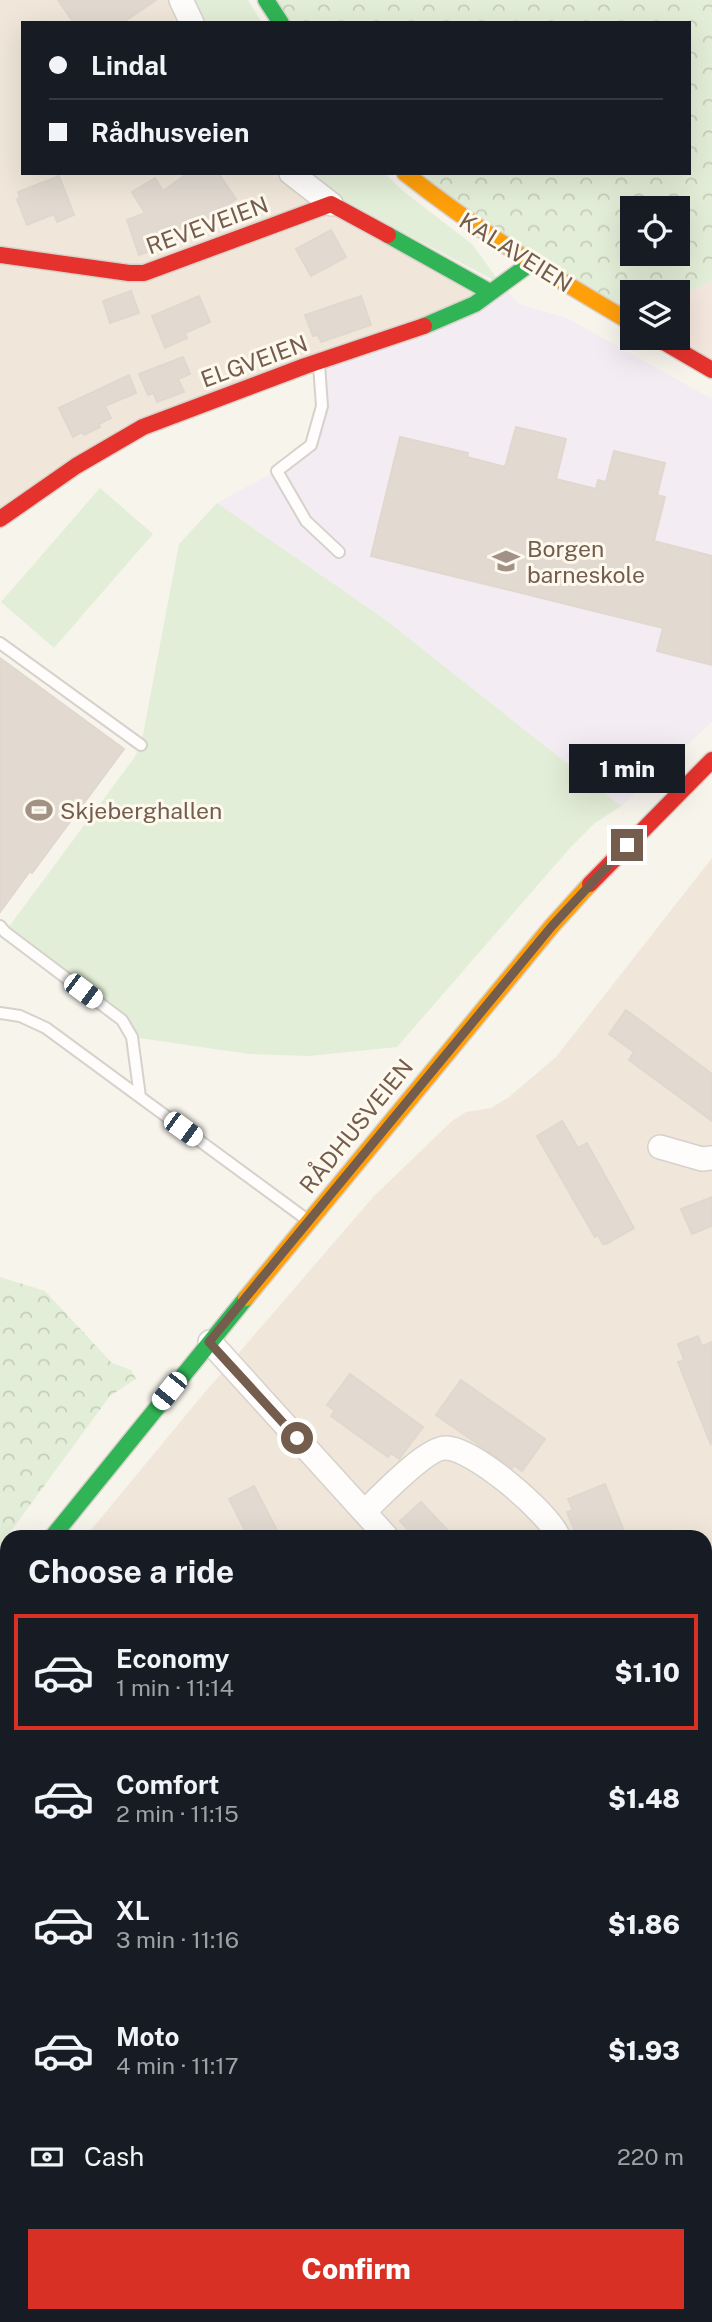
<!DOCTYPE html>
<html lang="en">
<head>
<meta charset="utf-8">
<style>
	:root { --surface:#171b24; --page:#242831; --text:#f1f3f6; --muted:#9ea1a6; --line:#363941; --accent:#d93025 }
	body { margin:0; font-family:"Public Sans",sans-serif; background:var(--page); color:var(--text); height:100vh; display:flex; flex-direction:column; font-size:26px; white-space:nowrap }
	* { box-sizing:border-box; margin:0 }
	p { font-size:23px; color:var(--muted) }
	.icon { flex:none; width:38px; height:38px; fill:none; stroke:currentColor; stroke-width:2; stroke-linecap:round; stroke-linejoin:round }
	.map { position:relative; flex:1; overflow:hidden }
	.drawer { position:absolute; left:0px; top:1530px; width:712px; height:793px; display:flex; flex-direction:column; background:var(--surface); border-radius:21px 21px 0 0; box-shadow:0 7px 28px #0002 }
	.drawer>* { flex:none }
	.hud { position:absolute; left:21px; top:21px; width:670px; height:154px; border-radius:0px; box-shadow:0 7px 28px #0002; display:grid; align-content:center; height:154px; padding:0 28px; background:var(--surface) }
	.tools { position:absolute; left:620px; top:196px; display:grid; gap:14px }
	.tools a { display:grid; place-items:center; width:70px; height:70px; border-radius:0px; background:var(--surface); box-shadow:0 7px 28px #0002; font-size:35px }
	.end { position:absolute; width:32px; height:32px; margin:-16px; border:9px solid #755d4d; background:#fff; box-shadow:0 0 0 4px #fff }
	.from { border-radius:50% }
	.bubble { position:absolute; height:49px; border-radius:0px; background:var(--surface); box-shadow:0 7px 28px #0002; font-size:23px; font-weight:800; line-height:49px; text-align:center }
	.car { position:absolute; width:21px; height:42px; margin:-21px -10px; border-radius:9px; box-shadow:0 0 5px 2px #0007; background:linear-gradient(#fff 24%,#345 0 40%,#fff 0 76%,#345 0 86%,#fff 0) }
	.hud b { display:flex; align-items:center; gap:24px; height:66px; font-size:26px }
	.hud b+b { border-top:2px solid var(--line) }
	.hud i { width:18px; height:18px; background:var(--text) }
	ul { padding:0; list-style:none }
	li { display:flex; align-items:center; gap:21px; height:116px; margin:0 14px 10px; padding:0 14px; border:4px solid transparent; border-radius:0px }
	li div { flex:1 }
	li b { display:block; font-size:26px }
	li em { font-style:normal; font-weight:800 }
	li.on { border-color:var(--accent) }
	li>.icon { width:63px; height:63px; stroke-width:1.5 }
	h2 { padding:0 28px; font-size:32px; line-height:84px }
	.pay { display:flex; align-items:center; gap:18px; height:77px; padding:0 28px; font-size:26px }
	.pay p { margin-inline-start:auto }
	.action { display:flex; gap:14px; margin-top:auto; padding:14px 28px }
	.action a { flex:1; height:80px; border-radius:0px; background:var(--accent); color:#fff; font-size:28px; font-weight:800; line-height:80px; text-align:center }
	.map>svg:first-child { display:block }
	.residential { fill:#f0e7da }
	.commercial { fill:#f4e7de }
	.education { fill:#f4ecf3 }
	.grass { fill:#e3eed8 }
	.forest { fill:url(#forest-crowns); fill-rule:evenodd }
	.building { fill:#e2dad1; stroke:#e0d7ce; stroke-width:2 }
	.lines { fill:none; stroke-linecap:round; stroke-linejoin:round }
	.lane-casing { stroke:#d6d1cb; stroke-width:14 }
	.street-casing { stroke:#d6d1cb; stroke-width:26 }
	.fast-casing { stroke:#d7d1ca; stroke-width:19 }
	.slow-casing { stroke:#d7d1ca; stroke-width:19 }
	.jam-casing { stroke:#d7d1ca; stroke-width:19 }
	.lane { stroke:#fefdfc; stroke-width:10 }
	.street { stroke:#fefdfc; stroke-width:23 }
	.fast { stroke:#30b455; stroke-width:16 }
	.slow { stroke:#ff9f0a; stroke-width:16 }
	.jam { stroke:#e5322d; stroke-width:16 }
	.route { stroke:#755d4d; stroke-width:9 }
	.labels { text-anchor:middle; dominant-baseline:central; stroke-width:6; stroke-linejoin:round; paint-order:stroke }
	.street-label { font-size:23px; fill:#755d4d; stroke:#fef9ef }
	.poi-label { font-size:23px; fill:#755d4d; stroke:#fef9ef; text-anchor:start }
</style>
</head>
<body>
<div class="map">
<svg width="712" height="2322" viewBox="0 0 712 2322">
	<defs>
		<pattern id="forest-crowns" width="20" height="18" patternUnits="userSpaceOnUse" patternTransform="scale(1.75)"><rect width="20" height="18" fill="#e3eed8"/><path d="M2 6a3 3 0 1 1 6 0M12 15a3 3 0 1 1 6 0" fill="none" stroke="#c6cebb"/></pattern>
	</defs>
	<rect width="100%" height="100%" fill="#f7f4ec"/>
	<!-- residential -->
	<path class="residential" d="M0 0H181L192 23H23V173H291L490 292 143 427 0 519Z
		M712 858V2322H621L612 2315H705V1536H86L200 1398 374 1196 452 1121 466 1112 491 1108 509 1097 556 1057Z
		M7 1632V1708L0 1702V1645Z
		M280 2315H393L390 2322H276Z"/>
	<!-- commercial -->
	<path class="commercial" d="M712 280V370L677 338V299Z
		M0 1702 7 1708V2276L0 2284Z
		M393 2315H582L590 2322H390Z"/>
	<!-- education -->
	<path class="education" d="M501 284 519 304 567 318 712 399V722L621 806 383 618 217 503 276 471 311 445 322 406 319 362Z"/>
	<!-- grass -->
	<path class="grass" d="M181 0H248L262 23H192Z
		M291 173H384L403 191 472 244 501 284Z
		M100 488 153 534 54 648 1 602Z
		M217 503 383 618 621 806 595 823 570 848 397 1047 309 1056 249 1054 132 1037 122 1020 5 932 134 758 141 745 179 544Z
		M147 2315H280L276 2322H142Z"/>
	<!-- forest -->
	<path class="forest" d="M266 0H712V280L677 299V292H632V320L405 173H690V23H281ZM632 208H677V254H632Z
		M0 1277 45 1291 112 1363 131 1370 136 1379 110 1396 3 1542 0 1549Z"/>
	<!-- building -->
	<path class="building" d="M58 0H156L122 23H74Z
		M188 173H218L236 199 172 243 139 255 127 220 145 213 132 192 155 178 163 191Z
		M59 176 74 215 57 222 54 214 27 225 17 199 20 198 18 192Z
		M331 230 346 257 311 276 296 249Z
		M131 291 139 313 110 323 103 301Z
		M199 296 210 322 185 333 187 338 165 348 152 316Z
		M361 296 371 325 321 342 318 335 313 336 305 315Z
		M183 357 190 374 178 379 184 392 157 402 154 393 148 395 139 374Z
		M129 375 136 393 105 406 111 418 99 424 100 427 84 435 82 432 73 437 59 408Z
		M516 427 566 439 556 479 596 489 598 480 606 482 614 451 665 463 657 495 665 497 654 541 712 556V665L657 651 663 628 371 556 400 437 468 453 467 457 505 467Z
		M0 658 124 749 32 873 30 871 0 912Z
		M626 1010 712 1074V1121L629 1060 634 1052 609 1034Z
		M562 1121 578 1148 587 1143 634 1228 606 1244H603L598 1235 595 1237 537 1136Z
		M712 1197V1226L692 1234 681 1209Z
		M698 1336 702 1346 712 1342 711 1445 678 1362 684 1360 678 1344Z
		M350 1374 423 1427 399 1459 391 1453 388 1457 331 1416 335 1411 327 1405Z
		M461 1380 545 1439 522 1471 514 1465 512 1468 436 1415Z
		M605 1484 626 1536H577L567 1512 573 1510 568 1499Z
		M254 1486 269 1515 280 1536H248L229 1499Z
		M421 1502 453 1536H414L400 1521Z"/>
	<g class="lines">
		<defs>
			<path id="lane" d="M319 365 322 406 311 445 277 471 306 521 339 552
				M0 643 141 745
				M0 926 5 932 122 1020 132 1037 140 1097
				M0 1013 20 1016 46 1028 306 1219
				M705 1773 712 1772
				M0 1845 7 1852
				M526 2315 533 2322
				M415 2322 418 2315"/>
			<path id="street" d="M181 0 192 23
				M291 173 331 204
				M660 1147 702 1159 712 1158
				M210 1342 386 1536
				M364 1512C379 1498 426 1448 445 1448 472 1447 548 1512 558 1536
				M705 1864 712 1863
				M705 2194 712 2192
				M612 2315 621 2322
				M128 2322 134 2315"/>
			<path id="fast" d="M266 0 281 23
				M388 235 490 292
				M424 326 475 304 531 263
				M53 1536 246 1298"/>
			<path id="slow" d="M405 173C478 231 552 276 632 323
				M246 1298 552 926 590 884
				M0 1603 7 1594
				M0 2314 14 2322"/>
			<path id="jam" d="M0 255 129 273H144L331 204 388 235
				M657 338 712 370
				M0 519 76 466 143 427 305 366 424 326
				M590 884 712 760"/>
		</defs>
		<!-- lane casing -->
		<use href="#lane" class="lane-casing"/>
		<!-- street casing -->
		<use href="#street" class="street-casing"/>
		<!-- fast casing -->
		<use href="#fast" class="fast-casing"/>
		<!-- slow casing -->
		<use href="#slow" class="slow-casing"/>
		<!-- jam casing -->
		<use href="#jam" class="jam-casing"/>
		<!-- lane -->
		<use href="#lane" class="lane"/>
		<!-- street -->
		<use href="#street" class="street"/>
		<!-- fast -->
		<use href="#fast" class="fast"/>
		<!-- slow -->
		<use href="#slow" class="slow"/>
		<!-- jam -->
		<use href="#jam" class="jam"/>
	</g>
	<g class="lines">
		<!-- route -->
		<path class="route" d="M297 1438 209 1342 552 926 627 845"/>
	</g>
	<!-- icons -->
	<defs>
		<symbol id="school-bare" viewBox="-9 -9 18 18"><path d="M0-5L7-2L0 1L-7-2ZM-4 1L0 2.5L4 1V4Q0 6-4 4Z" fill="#a29285" stroke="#fef9ef" stroke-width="2.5" paint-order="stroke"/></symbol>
		<symbol id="stadium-bare" viewBox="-9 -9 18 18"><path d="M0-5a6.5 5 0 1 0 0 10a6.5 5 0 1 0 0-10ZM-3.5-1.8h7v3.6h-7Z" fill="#a29285" stroke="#fef9ef" stroke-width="2.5" paint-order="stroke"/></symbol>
	</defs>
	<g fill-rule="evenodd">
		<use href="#school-bare" x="487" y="542" width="38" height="38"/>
		<use href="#stadium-bare" x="20" y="791" width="38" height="38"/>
	</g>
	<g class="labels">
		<!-- street labels -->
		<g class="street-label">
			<text transform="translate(207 225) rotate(-20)">REVEVEIEN</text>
			<text transform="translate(516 252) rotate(32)">KALAVEIEN</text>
			<text transform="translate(254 361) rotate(-20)">ELGVEIEN</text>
			<text transform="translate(356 1126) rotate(-51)">RÅDHUSVEIEN</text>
		</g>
		<!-- poi labels -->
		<g class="poi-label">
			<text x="527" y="548">Borgen<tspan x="527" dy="26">barneskole</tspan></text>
			<text x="60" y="810">Skjeberghallen</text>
		</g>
	</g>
</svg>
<div class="tools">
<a><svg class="icon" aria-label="locate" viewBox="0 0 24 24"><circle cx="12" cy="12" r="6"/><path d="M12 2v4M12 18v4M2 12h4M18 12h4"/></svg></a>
<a><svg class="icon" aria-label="layers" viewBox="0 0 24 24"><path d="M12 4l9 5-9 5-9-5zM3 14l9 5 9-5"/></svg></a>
</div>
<i class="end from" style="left:297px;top:1438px"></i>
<i class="end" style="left:627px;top:845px"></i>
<div class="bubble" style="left:569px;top:744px;width:116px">1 min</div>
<i class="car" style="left:83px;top:991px;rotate:127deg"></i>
<i class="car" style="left:183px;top:1129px;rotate:126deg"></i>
<i class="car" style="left:169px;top:1391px;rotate:219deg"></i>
<div class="hud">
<b><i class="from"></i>Lindal</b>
<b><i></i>Rådhusveien</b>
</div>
<section class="drawer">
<h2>Choose a ride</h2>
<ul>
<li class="on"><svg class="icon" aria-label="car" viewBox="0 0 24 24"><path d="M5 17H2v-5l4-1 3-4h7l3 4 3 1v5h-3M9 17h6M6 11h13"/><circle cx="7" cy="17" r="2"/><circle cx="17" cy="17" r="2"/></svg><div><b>Economy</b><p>1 min · 11:14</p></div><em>$1.10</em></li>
<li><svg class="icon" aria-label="car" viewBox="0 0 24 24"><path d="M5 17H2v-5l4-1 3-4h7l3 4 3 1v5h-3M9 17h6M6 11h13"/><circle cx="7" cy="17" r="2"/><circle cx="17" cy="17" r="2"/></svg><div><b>Comfort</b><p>2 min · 11:15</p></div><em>$1.48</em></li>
<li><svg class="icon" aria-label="car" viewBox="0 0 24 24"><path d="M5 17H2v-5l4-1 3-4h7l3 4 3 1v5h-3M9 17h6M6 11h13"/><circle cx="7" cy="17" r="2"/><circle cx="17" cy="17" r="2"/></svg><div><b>XL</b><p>3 min · 11:16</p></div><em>$1.86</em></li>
<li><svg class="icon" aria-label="car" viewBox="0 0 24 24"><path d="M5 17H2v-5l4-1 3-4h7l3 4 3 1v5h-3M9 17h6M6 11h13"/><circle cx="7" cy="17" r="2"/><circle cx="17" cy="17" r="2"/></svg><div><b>Moto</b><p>4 min · 11:17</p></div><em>$1.93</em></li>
</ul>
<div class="pay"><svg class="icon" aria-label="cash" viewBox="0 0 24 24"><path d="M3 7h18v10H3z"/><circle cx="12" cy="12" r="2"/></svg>Cash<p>220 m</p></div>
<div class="action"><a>Confirm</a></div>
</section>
</div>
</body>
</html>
